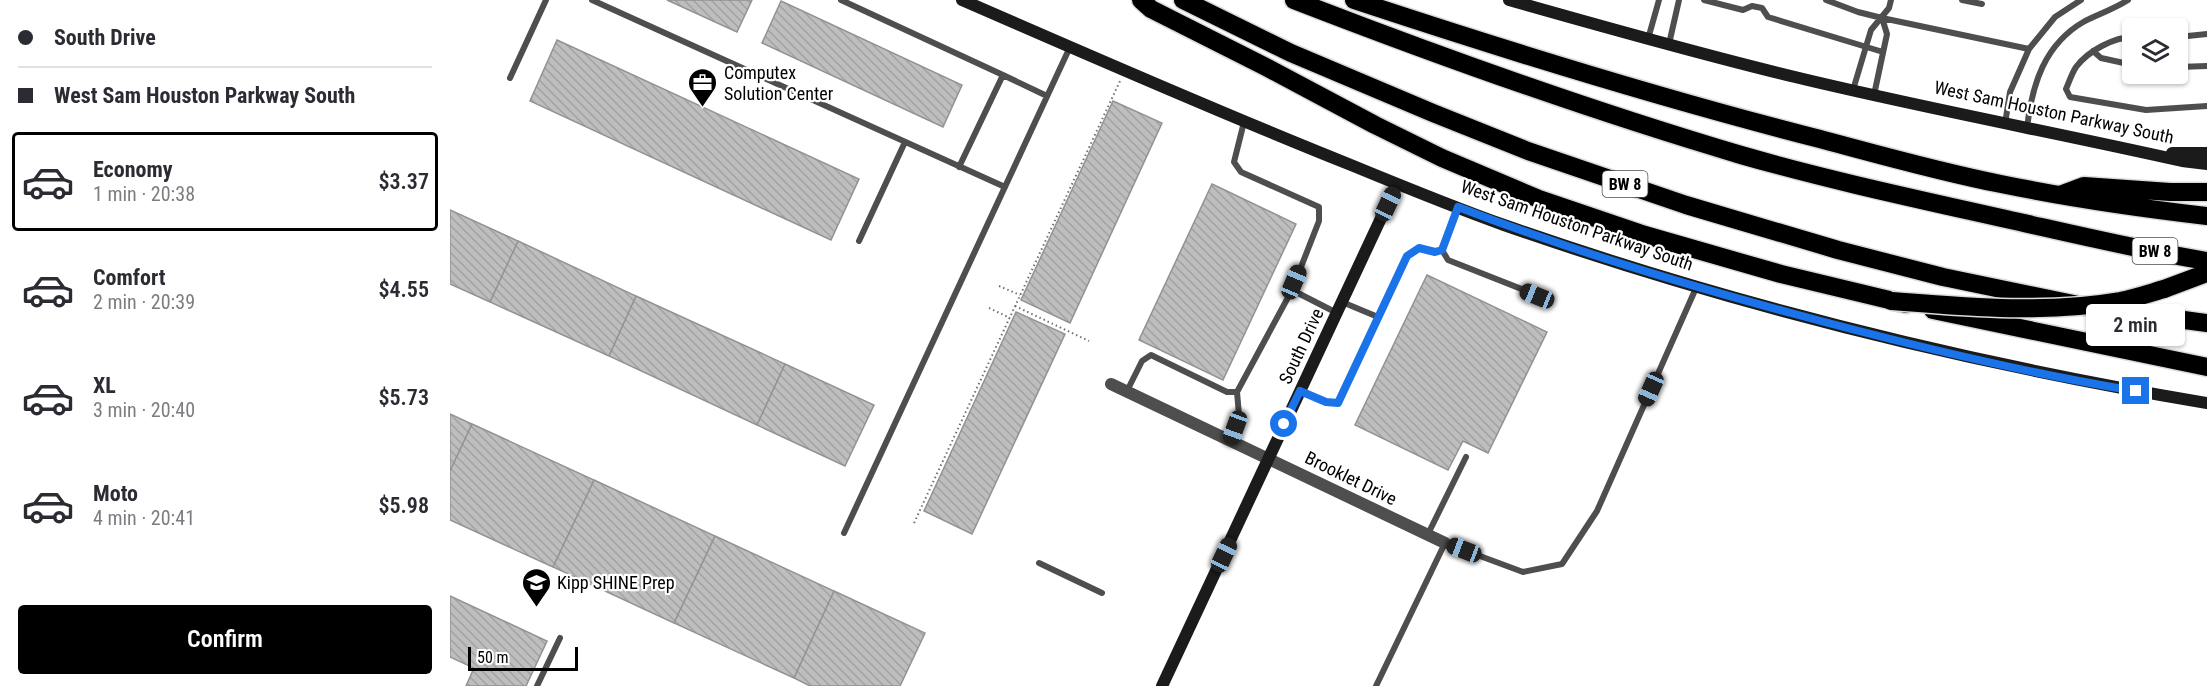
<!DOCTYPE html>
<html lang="en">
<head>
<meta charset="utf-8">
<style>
	:root { --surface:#fff; --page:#f7f7f7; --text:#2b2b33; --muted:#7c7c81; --line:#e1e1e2; --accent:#000 }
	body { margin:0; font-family:"Roboto Condensed",sans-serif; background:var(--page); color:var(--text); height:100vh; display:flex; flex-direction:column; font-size:22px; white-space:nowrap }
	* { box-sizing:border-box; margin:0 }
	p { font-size:20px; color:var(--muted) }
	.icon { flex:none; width:33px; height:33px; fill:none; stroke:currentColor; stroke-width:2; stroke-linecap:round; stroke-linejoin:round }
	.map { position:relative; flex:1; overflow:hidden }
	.drawer { display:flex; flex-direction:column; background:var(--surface); width:450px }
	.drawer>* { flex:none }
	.top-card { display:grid; align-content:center; height:132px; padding:0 18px; background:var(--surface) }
	.controls { position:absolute; left:1672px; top:18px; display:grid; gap:12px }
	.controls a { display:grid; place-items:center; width:66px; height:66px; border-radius:6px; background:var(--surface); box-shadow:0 2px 4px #0004; font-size:30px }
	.scale { position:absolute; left:18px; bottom:15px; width:110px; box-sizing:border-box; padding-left:6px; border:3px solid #000; border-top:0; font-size:16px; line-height:21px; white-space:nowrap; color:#000; -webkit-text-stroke:4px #fff; paint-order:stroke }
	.end { position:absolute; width:27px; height:27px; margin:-14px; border:8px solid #1a73e8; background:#fff; box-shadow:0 0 0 3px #fff }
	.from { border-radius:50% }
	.bubble { position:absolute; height:42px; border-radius:6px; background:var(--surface); box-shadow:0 2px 4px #0004; font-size:20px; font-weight:600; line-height:42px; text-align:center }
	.car { position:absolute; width:18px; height:36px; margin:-18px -9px; border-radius:8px; box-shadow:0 0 4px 2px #0007; background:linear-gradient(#222 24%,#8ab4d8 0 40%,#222 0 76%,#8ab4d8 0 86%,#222 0) }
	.top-card b { display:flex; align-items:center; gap:21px; height:57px; font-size:22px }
	.top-card b+b { border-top:2px solid var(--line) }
	.top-card i { width:15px; height:15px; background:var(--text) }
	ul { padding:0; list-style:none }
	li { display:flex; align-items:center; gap:18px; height:99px; margin:0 12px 9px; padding:0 6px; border:3px solid transparent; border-radius:6px }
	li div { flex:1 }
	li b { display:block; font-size:22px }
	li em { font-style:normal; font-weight:600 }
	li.current { border-color:var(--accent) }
	li>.icon { width:54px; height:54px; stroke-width:1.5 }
	.primary-button { display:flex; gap:12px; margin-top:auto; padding:12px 18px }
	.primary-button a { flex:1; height:69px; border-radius:6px; background:var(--accent); color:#fff; font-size:24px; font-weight:600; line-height:69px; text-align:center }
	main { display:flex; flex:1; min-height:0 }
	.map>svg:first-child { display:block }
	.building { fill:url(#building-back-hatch); stroke:#929292; stroke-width:1.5 }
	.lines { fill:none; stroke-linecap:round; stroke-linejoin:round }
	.highway-casing { stroke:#dbdbdb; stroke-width:21 }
	.path { stroke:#707070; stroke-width:2; stroke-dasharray:1.5 3; stroke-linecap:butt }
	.lane { stroke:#4e4e4e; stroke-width:6 }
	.street { stroke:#4e4e4e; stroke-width:12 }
	.secondary { stroke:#1b1b1b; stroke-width:12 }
	.highway { stroke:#000; stroke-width:18 }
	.highway-bridge-casing { stroke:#dbdbdb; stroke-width:21; stroke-linecap:butt }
	.highway-bridge { stroke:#000; stroke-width:18 }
	.route { stroke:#1a73e8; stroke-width:8 }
	.labels { text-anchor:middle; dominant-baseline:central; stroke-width:4.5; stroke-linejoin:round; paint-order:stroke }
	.shield { fill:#fff; stroke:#4c4c4c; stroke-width:1.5 }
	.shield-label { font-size:16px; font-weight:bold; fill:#000 }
	.poi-label { font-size:18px; fill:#000; stroke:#fff; text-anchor:start }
	.street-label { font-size:18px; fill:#000; stroke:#fff }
</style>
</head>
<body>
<main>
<section class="drawer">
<div class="top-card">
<b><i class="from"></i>South Drive</b>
<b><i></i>West Sam Houston Parkway South</b>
</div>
<ul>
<li class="current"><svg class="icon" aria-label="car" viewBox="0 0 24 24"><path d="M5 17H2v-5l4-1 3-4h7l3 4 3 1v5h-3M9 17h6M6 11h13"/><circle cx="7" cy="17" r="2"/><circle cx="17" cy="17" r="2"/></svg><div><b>Economy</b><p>1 min · 20:38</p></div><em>$3.37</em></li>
<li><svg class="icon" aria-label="car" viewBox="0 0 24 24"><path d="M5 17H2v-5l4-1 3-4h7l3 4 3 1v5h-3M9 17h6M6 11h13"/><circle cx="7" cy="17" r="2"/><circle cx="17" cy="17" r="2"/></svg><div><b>Comfort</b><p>2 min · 20:39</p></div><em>$4.55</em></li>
<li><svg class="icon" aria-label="car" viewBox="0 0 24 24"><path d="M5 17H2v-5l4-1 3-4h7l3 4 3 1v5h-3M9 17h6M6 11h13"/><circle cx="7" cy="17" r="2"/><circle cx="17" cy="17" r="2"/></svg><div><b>XL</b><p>3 min · 20:40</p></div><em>$5.73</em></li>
<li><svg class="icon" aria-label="car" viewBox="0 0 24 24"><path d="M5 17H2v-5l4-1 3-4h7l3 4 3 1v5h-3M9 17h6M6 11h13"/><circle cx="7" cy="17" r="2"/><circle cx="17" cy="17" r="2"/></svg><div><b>Moto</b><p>4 min · 20:41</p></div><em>$5.98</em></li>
</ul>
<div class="primary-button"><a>Confirm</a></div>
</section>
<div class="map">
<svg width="1757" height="686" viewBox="0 0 1757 686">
	<defs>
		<pattern id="building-back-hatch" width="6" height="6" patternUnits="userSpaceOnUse" patternTransform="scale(1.5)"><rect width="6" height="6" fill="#bebebe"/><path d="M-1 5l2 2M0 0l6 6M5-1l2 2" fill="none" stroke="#a2a2a2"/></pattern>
	</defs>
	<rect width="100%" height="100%" fill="#fff"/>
	<!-- building -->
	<path class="building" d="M217 0H302L287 32Z
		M331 1 512 85 493 127 312 43Z
		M107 40 409 179 381 240 80 101Z
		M663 101 712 123 620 323 571 300Z
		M762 184 846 224 773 380 689 340Z
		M0 210 68 241 40 302 0 284Z
		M68 241 186 296 159 356 40 302Z
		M977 275 1097 332 1038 453 1013 441 998 470 905 425Z
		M186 296 335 364 307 425 159 356Z
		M566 312 615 334 522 534 474 511Z
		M335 364 424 405 395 466 307 425Z
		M0 414 22 424 0 471Z
		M22 424 144 480 103 567 0 520V471Z
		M144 480 265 536 224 623 103 567Z
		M265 536 384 591 344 678 224 623Z
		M384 591 475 633 450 686H360L344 678Z
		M0 596 97 641 76 686H16L24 668 0 657Z"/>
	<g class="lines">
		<defs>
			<path id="highway" d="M691 0 701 9 816 67 925 125 992 158 1089 199 1195 235 1331 274 1456 304
				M733 0 841 53 983 113 1078 151 1236 205 1388 250 1493 277 1638 307 1757 323
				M844 0C991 57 1139 110 1291 155 1378 180 1467 199 1556 219 1623 234 1689 250 1757 261
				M904 0C1058 51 1213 99 1370 139 1430 155 1490 172 1551 184 1619 198 1688 208 1757 216
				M1610 195 1634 186 1720 192H1757
				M1714 289 1757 273
				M1483 310 1757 367"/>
		</defs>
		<!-- highway casing -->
		<use href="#highway" class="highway-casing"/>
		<!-- path -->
		<path class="path" d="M549 286 570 295
			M565 306 639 341
			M539 308 560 318
			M464 523 670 81"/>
		<!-- lane -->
		<path class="lane" d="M142 0 555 187
			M391 0 553 75 509 167
			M1254 0 1293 10 1302 6 1312 8 1318 17 1433 52
			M1376 0 1408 12 1432 18 1579 49
			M1512 0 1532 4
			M1683 37C1664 37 1638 51 1626 67 1622 73 1619 82 1616 89L1620 97 1696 110 1757 106
			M1728 37 1757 34
			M1198 39 1209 0
			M1219 44 1229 0
			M1643 51 1651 58 1683 65
			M1728 67 1757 66
			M553 75 597 96
			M60 78 96 0
			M1403 90 1421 30 1439 8 1441 0
			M1424 95 1437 34 1432 18
			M794 122 784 162 791 172 869 207V221L842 290 887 313
			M1555 124 1560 92 1579 49 1605 17 1631 0
			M1577 128C1582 85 1594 44 1635 21 1649 14 1664 9 1678 0
			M409 241 455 142
			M992 250 998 260 1087 295
			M892 302 928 317
			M677 391 692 361 701 355 777 392H787L842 290
			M850 391 876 402 888 403 957 256 969 248 985 252 992 250 1008 208
			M780 440 789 415 787 392
			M394 533 620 47
			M978 534 1016 457
			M589 563 652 593
			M87 686 110 638
			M926 686 995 543 1073 572 1112 564 1147 511 1246 288"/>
		<!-- street -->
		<path class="street" d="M661 384 995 543"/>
		<!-- secondary -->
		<path class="secondary" d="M512 0C641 56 770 113 901 165 952 186 1003 207 1054 225 1283 305 1518 363 1757 403
			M1059 0C1154 27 1249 54 1345 77 1473 108 1603 132 1732 161L1757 164
			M1722 153H1757
			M712 686 947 184"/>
		<!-- highway -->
		<use href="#highway" class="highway"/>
		<defs>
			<path id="highway-bridge" d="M1441 301C1517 307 1594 314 1670 301 1685 298 1700 293 1714 289"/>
		</defs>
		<!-- highway-bridge casing -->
		<use href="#highway-bridge" class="highway-bridge-casing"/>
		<!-- highway-bridge -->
		<use href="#highway-bridge" class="highway-bridge"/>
	</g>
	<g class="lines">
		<!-- route -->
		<path class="route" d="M834 424 850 391 876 402 888 403 957 256 969 248 985 252 992 250 1008 207C1117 249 1229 283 1341 313 1455 344 1570 372 1686 391"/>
	</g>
	<!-- icons -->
	<defs>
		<symbol id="office-pin" viewBox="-11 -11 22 30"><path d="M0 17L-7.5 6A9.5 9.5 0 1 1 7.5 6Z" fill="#000" stroke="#fff"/><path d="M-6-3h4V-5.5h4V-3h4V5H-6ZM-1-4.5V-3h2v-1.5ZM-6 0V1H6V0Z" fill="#fff"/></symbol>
		<symbol id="school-pin" viewBox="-11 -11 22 30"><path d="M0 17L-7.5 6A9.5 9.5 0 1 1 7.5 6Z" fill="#000" stroke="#fff"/><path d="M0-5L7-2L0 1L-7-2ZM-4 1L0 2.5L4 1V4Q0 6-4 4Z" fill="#fff"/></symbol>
	</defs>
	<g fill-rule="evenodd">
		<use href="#office-pin" x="236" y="66" width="33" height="45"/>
		<use href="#school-pin" x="70" y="566" width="33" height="45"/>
	</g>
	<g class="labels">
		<!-- shield labels -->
		<g class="shield">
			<rect x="1152.5" y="171" width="45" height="26" rx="4.5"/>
			<rect x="1682.5" y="238" width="45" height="26" rx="4.5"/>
		</g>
		<g class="shield-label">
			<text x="1175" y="184">BW 8</text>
			<text x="1705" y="251">BW 8</text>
		</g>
		<!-- poi labels -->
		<g class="poi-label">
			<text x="274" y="72">Computex<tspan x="274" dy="21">Solution Center</tspan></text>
			<text x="107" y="582">Kipp SHINE Prep</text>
		</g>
		<!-- street labels -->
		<g class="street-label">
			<text transform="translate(1604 112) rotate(12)">West Sam Houston Parkway South</text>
			<text transform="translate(1127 225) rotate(19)">West Sam Houston Parkway South</text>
			<text transform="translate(851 346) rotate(-65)">South Drive</text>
			<text transform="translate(901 478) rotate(26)">Brooklet Drive</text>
		</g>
	</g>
</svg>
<div class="controls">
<a><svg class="icon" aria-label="layers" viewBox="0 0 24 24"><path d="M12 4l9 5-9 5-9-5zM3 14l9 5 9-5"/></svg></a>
</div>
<div class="scale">50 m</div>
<i class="end from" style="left:834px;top:424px"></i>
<i class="end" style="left:1686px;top:391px"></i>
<div class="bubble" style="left:1636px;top:304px;width:99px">2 min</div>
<i class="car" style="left:938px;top:204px;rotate:25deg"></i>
<i class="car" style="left:844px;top:282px;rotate:23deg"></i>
<i class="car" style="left:1087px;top:296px;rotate:292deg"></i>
<i class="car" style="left:1201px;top:389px;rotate:204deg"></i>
<i class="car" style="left:785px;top:428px;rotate:200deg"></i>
<i class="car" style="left:1014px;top:550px;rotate:291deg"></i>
<i class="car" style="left:774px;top:555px;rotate:25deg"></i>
</div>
</main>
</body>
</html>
